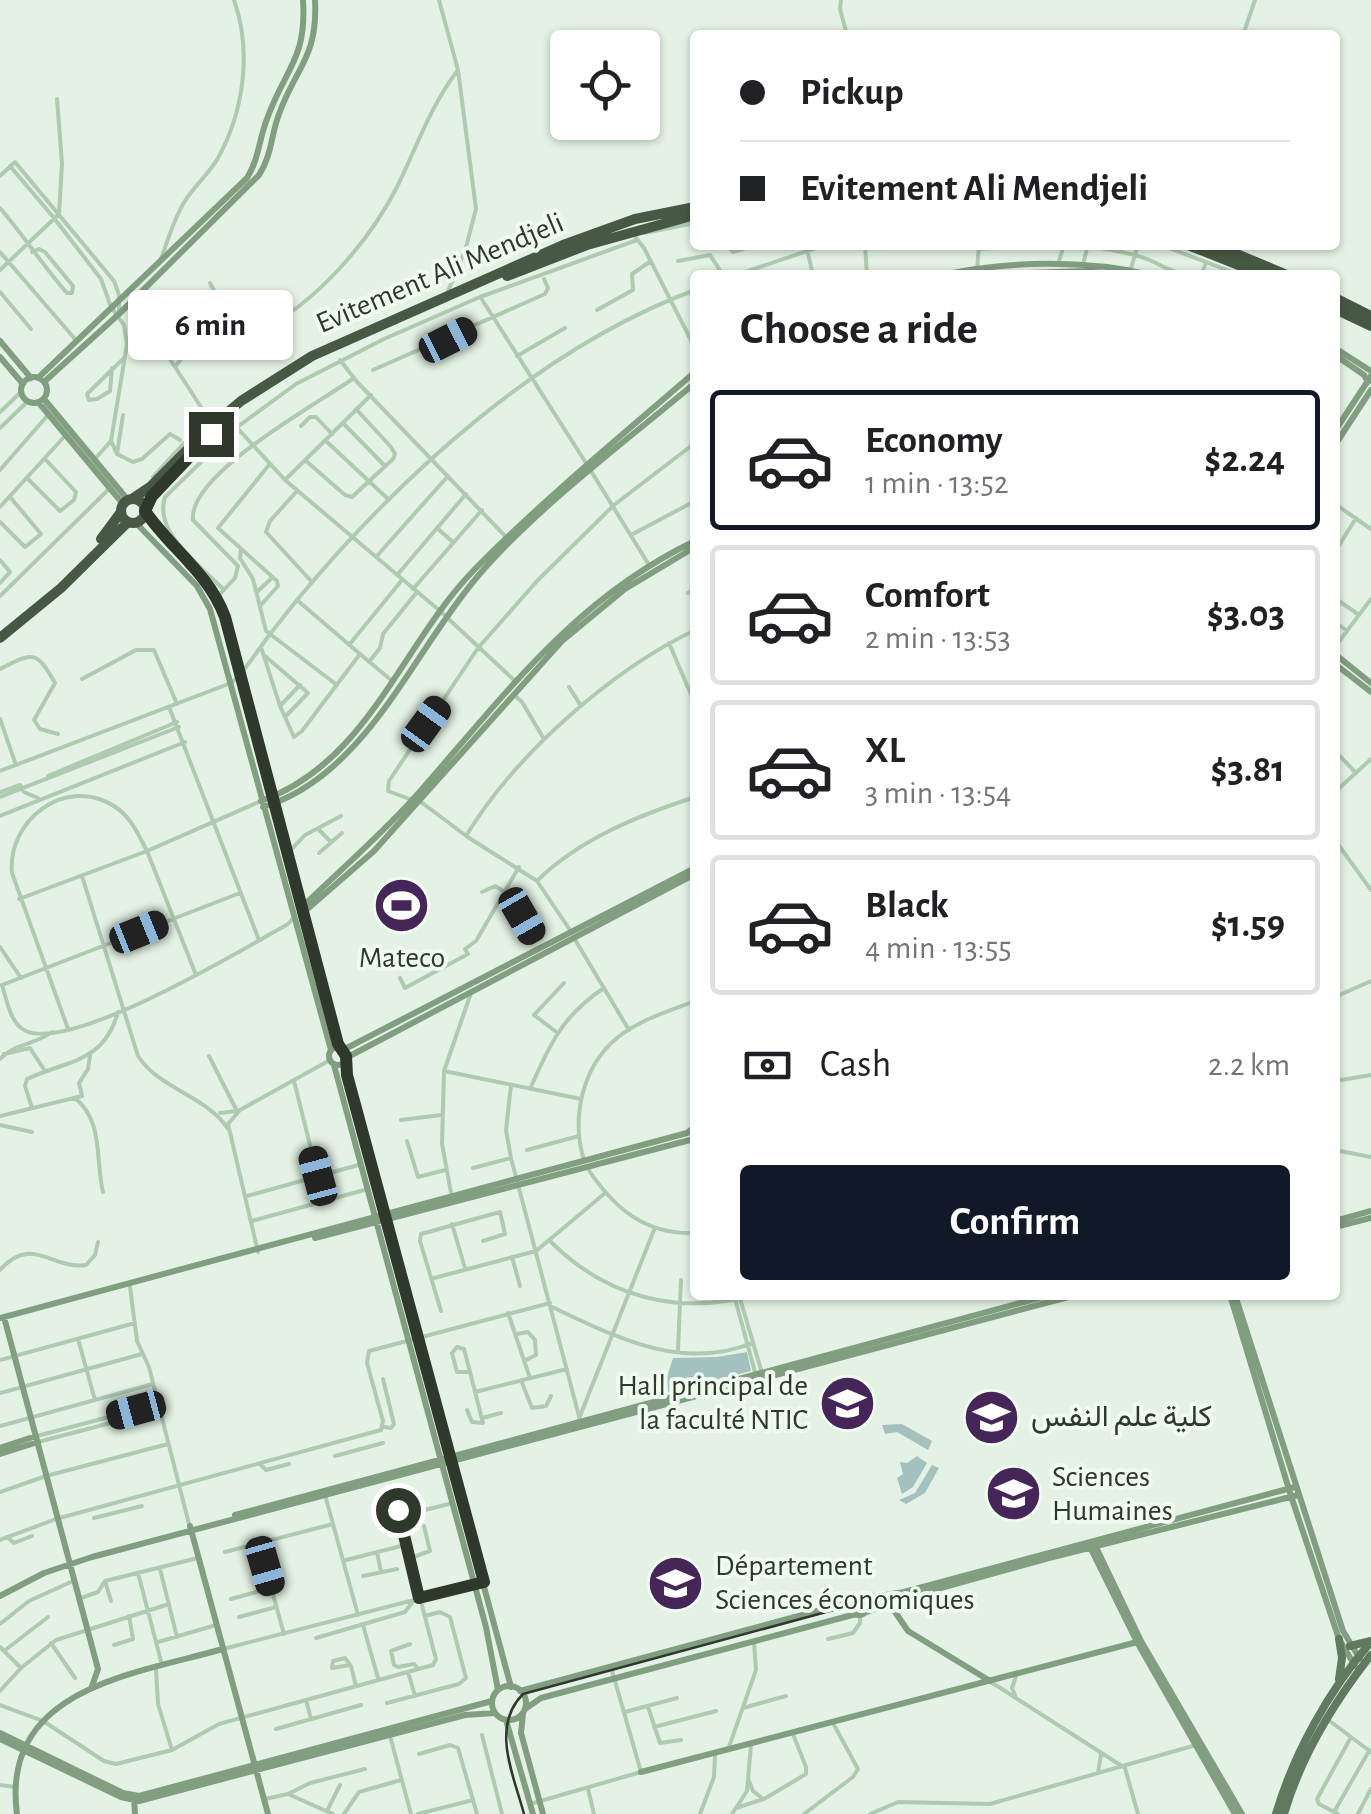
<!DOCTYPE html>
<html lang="en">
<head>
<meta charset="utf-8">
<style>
	:root { --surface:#fff; --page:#f2f2f2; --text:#202124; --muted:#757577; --line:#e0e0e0; --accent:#111827 }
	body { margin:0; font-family:"Alegreya Sans",Vazirmatn,sans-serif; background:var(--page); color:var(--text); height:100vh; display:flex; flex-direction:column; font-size:38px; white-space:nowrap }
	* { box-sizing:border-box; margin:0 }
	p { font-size:32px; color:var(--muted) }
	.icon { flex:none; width:55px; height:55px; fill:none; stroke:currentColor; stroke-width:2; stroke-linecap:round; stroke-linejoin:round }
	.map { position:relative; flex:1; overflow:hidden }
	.details { position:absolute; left:690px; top:270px; width:650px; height:1030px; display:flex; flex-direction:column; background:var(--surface); border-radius:10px; box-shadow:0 2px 8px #0004 }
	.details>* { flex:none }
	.guide { position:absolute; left:690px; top:30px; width:650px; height:220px; border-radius:10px; box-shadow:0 2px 8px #0004; display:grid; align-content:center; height:220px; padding:0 50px; background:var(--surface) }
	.controls { position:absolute; left:550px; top:30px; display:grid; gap:20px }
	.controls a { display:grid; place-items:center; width:110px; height:110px; border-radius:10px; background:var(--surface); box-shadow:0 2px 8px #0004; font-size:50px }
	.end { position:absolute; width:45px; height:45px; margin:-22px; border:12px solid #2e392c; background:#fff; box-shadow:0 0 0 5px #fff }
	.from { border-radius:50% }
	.bubble { position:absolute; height:70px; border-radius:10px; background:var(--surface); box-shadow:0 2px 8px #0004; font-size:32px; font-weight:700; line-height:70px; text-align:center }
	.car { position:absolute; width:30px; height:60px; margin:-30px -15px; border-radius:12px; box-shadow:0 0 8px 2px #0007; background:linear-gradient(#222 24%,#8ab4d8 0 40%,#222 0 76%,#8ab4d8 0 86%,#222 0) }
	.guide b { display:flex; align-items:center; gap:35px; height:95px; font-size:38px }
	.guide b+b { border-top:2px solid var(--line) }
	.guide i { width:25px; height:25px; background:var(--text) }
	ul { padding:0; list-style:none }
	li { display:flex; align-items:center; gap:30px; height:140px; margin:0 20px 15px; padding:0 30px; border:5px solid var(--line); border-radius:10px }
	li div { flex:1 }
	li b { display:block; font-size:38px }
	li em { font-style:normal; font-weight:700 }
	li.on { border-color:var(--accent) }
	li>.icon { width:90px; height:90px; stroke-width:1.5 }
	h2 { padding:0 50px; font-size:45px; line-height:120px }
	.pay { display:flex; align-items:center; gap:25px; height:110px; padding:0 50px; font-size:38px }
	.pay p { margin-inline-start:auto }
	.button { display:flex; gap:20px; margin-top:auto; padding:20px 50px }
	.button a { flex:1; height:115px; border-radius:10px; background:var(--accent); color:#fff; font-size:40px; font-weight:700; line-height:115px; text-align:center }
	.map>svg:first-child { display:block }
	.green { fill:#a3c1be }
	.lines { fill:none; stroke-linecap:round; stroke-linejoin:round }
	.street { stroke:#afcab0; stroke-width:4 }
	.secondary { stroke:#829e80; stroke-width:6 }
	.primary { stroke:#617a5f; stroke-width:8 }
	.highway { stroke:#475944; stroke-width:10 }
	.tram { stroke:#2e392c; stroke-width:2.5 }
	.route { stroke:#2e392c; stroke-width:12 }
	.labels { text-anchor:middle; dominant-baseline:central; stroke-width:8; stroke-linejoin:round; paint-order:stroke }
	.street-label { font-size:30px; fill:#2e392c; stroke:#effaf0 }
	.poi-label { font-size:30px; fill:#2e392c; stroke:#effaf0; text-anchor:start }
</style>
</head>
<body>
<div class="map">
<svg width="1371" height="1814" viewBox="0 0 1371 1814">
	<rect width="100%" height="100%" fill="#e3f2e4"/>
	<!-- green -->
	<path class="green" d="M410 892 417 906 393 917 387 904Z
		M747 1352 751 1371 668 1392 667 1377 673 1358 717 1357Z
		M902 1424 932 1441 928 1450 897 1432 885 1434 882 1425Z
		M917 1456 927 1463 913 1487 902 1494 897 1478 903 1474 900 1462 907 1463Z
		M932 1465 939 1468 925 1493 906 1504 899 1500 915 1493Z"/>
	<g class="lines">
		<!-- street -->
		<path class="street" d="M439 0 458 70 476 209 465 251 448 291
			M841 0 840 9 847 35
			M1243 35 1255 0
			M10 166 54 218 101 279 111 307 124 325 127 344 111 441 94 460
			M0 176 15 162 114 281 119 295V314
			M0 208C24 236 43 266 67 293H72L73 286 45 252 39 249 32 252
			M644 233 695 223
			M636 238 644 248 695 348
			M728 245 733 252 756 245
			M806 245 813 275
			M865 245 867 275
			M1161 245 1240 275
			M979 249 1028 245
			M0 252 75 339
			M161 259C168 240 174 218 185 201 194 186 209 174 218 158 244 111 252 51 234 0
			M678 261 710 255 723 275
			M1058 264 1064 245
			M1083 265 1087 248 1091 246C1112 251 1137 253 1156 263 1167 269 1174 272 1187 275
			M0 270 59 214 62 164 57 99
			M977 270 979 245
			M736 275 825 245
			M1129 275 1138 245
			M1201 275 1206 263
			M210 283C221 304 230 329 257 332 314 306 370 241 398 185 417 146 431 105 458 70
			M0 292 31 329
			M481 298 586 463
			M597 310 633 290 632 274 651 261
			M155 336 210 421
			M517 356 565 328
			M340 360 358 383 508 539
			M175 367 219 306
			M112 368 110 391 97 399 89 400 87 394 124 358
			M373 370 545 294 548 288 544 279
			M0 412 21 392
			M229 419 285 480 440 611 515 681
			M343 423 385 466
			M301 426 310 417H316L332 434
			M0 428 28 401
			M111 441 117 454 133 462 142 459 170 434 180 440
			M326 441 388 499
			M117 454 123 415
			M305 460 345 495 352 497 393 459 395 454 391 447 356 409
			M0 470 48 415
			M591 471 649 565
			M153 477 184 443 188 444
			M27 478 60 511 74 500 76 492 45 459
			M286 479 371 395
			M297 491 270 521 266 532 312 582
			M1335 504 1371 529
			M0 507 64 437
			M0 522 25 547 41 534 10 497
			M438 529 453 542
			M631 535 695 501
			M241 550 240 558 253 579 266 631 270 634 297 600 360 654 302 731 294 737 280 706 261 647
			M1335 552 1356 518
			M376 557 448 476
			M0 560 10 572 0 583
			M398 574 466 494
			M413 589 482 510
			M224 590C201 566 153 533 165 497L236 428 296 384 384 339 480 297 637 240
			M258 591 273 577
			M688 593 695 589
			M220 594 235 578 238 566 193 520C188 474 319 403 354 378
			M0 596 109 489
			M1335 598 1359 615
			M297 600C400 476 541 347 695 290
			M260 606 278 586 277 581 218 528 269 465
			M1335 622 1347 631
			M669 643 695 704
			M349 645 402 580
			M1335 647 1371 599
			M360 654 391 680
			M265 656 308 693 285 717
			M369 662 380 648 383 634 417 592
			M0 669C34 652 36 650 55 683L34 720 40 729 58 734
			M82 679 136 650H154L177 704
			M569 687 581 706
			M513 694 522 702 544 739
			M280 706 300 685
			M169 707 259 940
			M0 719 16 765
			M1335 751 1356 773
			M0 771 231 683 241 674 270 634 337 685
			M48 776 177 722
			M20 785 24 792 38 798
			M0 792 20 785
			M1335 792 1371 759
			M0 797 179 727
			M412 800 388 791 389 781 478 648 538 580 614 505 695 443
			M421 802 465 835
			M0 816 185 742
			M318 829 331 842
			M1335 840 1371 890
			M288 853 305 835 341 816
			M319 853 342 833
			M82 876 138 1056C160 1090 206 1095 228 1129
			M537 881C579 839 640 815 695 797
			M482 892 495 886 510 895 533 936
			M19 899 147 851 196 975
			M570 930 537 881 466 836C515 755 610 671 695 630
			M574 938 629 1030
			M0 947 21 978
			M400 978 405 988 468 954 465 949 476 941 519 867
			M2 985C7 1000 10 1024 26 1031 72 1052 244 949 288 924L295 916
			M2 985 240 893
			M1335 997 1371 981
			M68 1029 12 873C7 821 65 775 114 806 131 817 138 834 147 851L261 801
			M555 1031 534 1015 564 983
			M4 1054 30 1048 45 1071
			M209 1056 237 1111 220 1113
			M0 1059C15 1043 35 1045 52 1032
			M444 1071 581 1099
			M294 1081 318 1177
			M1335 1081 1371 1075
			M511 1085 506 1130 511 1158 580 1420
			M530 1089C550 1044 562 1016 604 988
			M75 1098C104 1122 95 1159 103 1192
			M32 1108 25 1086 27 1079C68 1060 104 1063 118 1012
			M0 1116 82 1096 79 1083 88 1069 90 1056
			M401 1120 441 1115
			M0 1125 32 1132
			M407 1141 418 1177 445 1170
			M692 1141 695 1152
			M527 1150 579 1136
			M1335 1150 1371 1157
			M584 1160C571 1118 582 1067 617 1038 639 1020 669 1011 695 1001
			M473 1168 511 1158
			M588 1169C614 1208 645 1235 695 1233
			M247 1196 362 1164
			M452 1198 442 1144 444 1071 471 993
			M252 1221 368 1189
			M452 1224 465 1268
			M549 1240C605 1297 677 1316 754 1295
			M258 1252 228 1124 240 1110 330 1060
			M512 1257 520 1286
			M0 1270C31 1234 53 1270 86 1265L95 1255 98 1242
			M434 1278 536 1251 604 1194
			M130 1287 137 1341 149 1367 189 1524
			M734 1295 755 1372
			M739 1295 762 1373
			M552 1307C614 1336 681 1372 752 1343
			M441 1311 420 1241 421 1234 500 1212 505 1234 483 1241
			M508 1313 530 1378
			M517 1334 528 1332 535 1340 536 1355 524 1361
			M78 1339 95 1400
			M457 1347 464 1349 470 1372H457L452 1353Z
			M678 1350 681 1280
			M0 1360 135 1323
			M383 1379 394 1424 391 1428 384 1427
			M521 1380 532 1408 546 1406 551 1396
			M475 1392 567 1369
			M0 1393 142 1354
			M467 1410 472 1422 483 1423 470 1372
			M580 1416 654 1230
			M482 1418 501 1413
			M0 1426 153 1384
			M37 1436 158 1404
			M38 1442 160 1410
			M335 1456 383 1443
			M260 1464 266 1470 289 1464
			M0 1492 46 1476 168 1444
			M325 1495 358 1615
			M404 1515 453 1503
			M94 1518 142 1506
			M7 1537 14 1543 32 1536
			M0 1540 56 1519 381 1430 383 1421 367 1363 369 1351 550 1303
			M259 1544 284 1634
			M225 1552 333 1524
			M377 1552 381 1572
			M408 1559 430 1551 424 1526
			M346 1560 405 1545
			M160 1569 177 1637
			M138 1573 162 1665
			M363 1576 397 1569
			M105 1581 111 1601
			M78 1599 98 1592 105 1581 198 1558
			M231 1599 271 1588
			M239 1617 276 1607
			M0 1624 29 1601 73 1581
			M363 1625 378 1678
			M316 1638 405 1612 414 1600
			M828 1639 853 1633 860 1623V1614
			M158 1642 216 1625
			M51 1643 75 1678
			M410 1644 391 1651 394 1665 398 1667 414 1664 418 1669
			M114 1645 133 1639 129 1616
			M0 1647 21 1668
			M223 1649 484 1582
			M4 1651 48 1617
			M345 1658 350 1665 332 1668 333 1661Z
			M351 1666 356 1686
			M156 1669 158 1704 172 1750
			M408 1672 415 1696
			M991 1682 1125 1768 1138 1814
			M0 1691 21 1668 56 1640 169 1604
			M1015 1695 1012 1688 1016 1676
			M306 1700 311 1719
			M387 1703 459 1684 466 1678 450 1617 440 1612 425 1616
			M0 1705 43 1721 104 1761 116 1764 172 1750 219 1724 433 1665 436 1659 398 1514 402 1506 421 1501
			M648 1707 660 1743 681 1740
			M743 1708 786 1696
			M625 1712 677 1698
			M1327 1719 1351 1737
			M654 1727 716 1711
			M276 1729 361 1705
			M482 1735 502 1814
			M390 1736 411 1814
			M729 1747 756 1670 754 1642
			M419 1754 450 1745 458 1748 477 1814
			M1098 1773 1101 1754
			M749 1781 753 1791 763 1799
			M0 1785 16 1787
			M588 1789 594 1814
			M288 1794 333 1814
			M265 1799 288 1794 310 1783 365 1769
			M530 1804 641 1772 611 1667
			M736 1808 764 1799 806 1774V1767L793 1734
			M327 1811 340 1785
			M1334 1812 1369 1751
			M344 1814 359 1792 401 1780
			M418 1814 473 1800
			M700 1814 714 1777 715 1755
			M732 1814 747 1791 751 1745
			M804 1814 853 1777 858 1769 833 1723
			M870 1814 898 1802 990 1804 1196 1745
			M1338 1814 1319 1804 1317 1799 1351 1737 1371 1752
			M1358 1814 1371 1789"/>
		<!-- secondary -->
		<path class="secondary" d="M942 275C1009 261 1084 259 1151 275
			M974 275 1084 271 1121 275
			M0 341 31 378
			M1335 348 1371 371
			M1335 355 1364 375 1368 382
			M0 357 23 384
			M21 390a13 13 0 1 1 26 0a13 13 0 1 1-26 0Z
			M38 378 247 178C259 159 259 139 267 119 284 70 307 60 303 0
			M44 382 119 314 259 175C272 155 271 135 279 114 296 67 318 57 315 0
			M44 399 128 500
			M39 403 123 504
			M1335 431 1371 376
			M1335 445 1371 390
			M145 511 201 573 220 603 245 688 288 863 339 1048
			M136 523 197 586 210 609 331 1050
			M1335 654 1371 683
			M1335 664 1371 692
			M261 801C368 763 401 645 474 570 543 500 620 437 695 372
			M263 807C366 776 413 651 478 576 537 507 625 442 695 383
			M300 909C338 872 379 837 415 797 502 699 573 599 695 541
			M304 912 374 851 562 641 625 589 695 547
			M329 1056a9 9 0 1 1 18 0a9 9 0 1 1-18 0Z
			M343 1050 695 868
			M346 1058 695 874
			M345 1061 385 1220 511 1687
			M334 1065 486 1627 498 1690
			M1335 1221 1371 1211
			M1335 1227 1371 1218
			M315 1238 690 1140
			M1230 1295 1291 1496 1339 1639 1355 1666
			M1235 1295 1343 1631 1360 1659
			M4 1317 98 1669 92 1686
			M0 1318 687 1133 695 1127
			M0 1448 36 1436
			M0 1454 38 1442
			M235 1515 1050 1295
			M190 1526 268 1814
			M1095 1545 1141 1641 1242 1814
			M1090 1547 1137 1642 1235 1814
			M0 1596 44 1573 92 1557 1076 1295
			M861 1599 904 1592 1295 1487
			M851 1607a8 8 0 1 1 16 0a8 8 0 1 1-16 0Z
			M891 1606 908 1631 990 1681
			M864 1613 908 1597 1049 1558 1298 1495
			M492 1703a17 17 0 1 1 34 0a17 17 0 1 1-34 0Z
			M520 1691 854 1601
			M525 1709 541 1698 856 1614
			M523 1714 521 1733 543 1814
			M506 1720 533 1814
			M0 1733 123 1793 139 1796 492 1701
			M0 1739 121 1797 139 1801 465 1715 495 1713
			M641 1772 1141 1641
			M134 1797 135 1814
			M17 1814C0 1688 135 1674 223 1649"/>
		<!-- primary -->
		<path class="primary" d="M1339 1639 1342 1658 1339 1679
			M1350 1646 1371 1641
			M1276 1814C1294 1753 1329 1690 1371 1642
			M1284 1814C1301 1756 1334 1702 1371 1655"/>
		<!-- highway -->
		<path class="highway" d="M1188 245 1264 275
			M1215 245 1287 275
			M507 276 587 245 695 215
			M1335 298 1371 316
			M1335 309 1371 326
			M121 511a12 12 0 1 1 24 0a12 12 0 1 1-24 0Z
			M132 499 150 487 211 426 241 401 312 356 563 245 635 219 695 207
			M144 507 166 480
			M101 539 121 512
			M0 638 61 588 128 522"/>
		<!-- tram -->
		<path class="tram" d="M524 1814C514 1776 490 1727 523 1694L841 1608"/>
	</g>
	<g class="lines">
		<!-- route -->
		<path class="route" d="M211 434 152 496 145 511C171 549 208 572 225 617L338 1044 346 1056 347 1075 484 1582 419 1598 398 1510"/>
	</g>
	<!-- icons -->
	<defs>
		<symbol id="stadium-disc" viewBox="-11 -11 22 22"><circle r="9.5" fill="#462558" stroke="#effaf0"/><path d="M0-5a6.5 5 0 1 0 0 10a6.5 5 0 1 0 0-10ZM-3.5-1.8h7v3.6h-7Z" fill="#fff"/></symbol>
		<symbol id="university-disc" viewBox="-11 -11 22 22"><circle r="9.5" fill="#462558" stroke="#effaf0"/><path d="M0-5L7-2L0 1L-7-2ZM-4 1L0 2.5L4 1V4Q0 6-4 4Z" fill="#fff"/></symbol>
	</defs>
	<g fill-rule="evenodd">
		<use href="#stadium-disc" x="370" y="874" width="63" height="63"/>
		<use href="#university-disc" x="816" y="1372" width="63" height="63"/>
		<use href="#university-disc" x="960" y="1386" width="63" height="63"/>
		<use href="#university-disc" x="982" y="1462" width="63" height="63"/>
		<use href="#university-disc" x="644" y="1552" width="63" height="63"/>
	</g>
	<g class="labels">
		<!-- street labels -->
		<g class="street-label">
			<text transform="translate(440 273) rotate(-23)">Evitement Ali Mendjeli</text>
		</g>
		<!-- poi labels -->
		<g class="poi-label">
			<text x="402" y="958" text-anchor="middle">Mateco</text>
			<text x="808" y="1386" text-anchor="end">Hall principal de<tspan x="808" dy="34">la faculté NTIC</tspan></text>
			<text x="1031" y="1417">كلية علم النفس</text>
			<text x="1052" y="1477">Sciences<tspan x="1052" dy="34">Humaines</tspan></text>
			<text x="715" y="1566">Département<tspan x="715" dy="34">Sciences économiques</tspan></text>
		</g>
	</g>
</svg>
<div class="controls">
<a><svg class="icon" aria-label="locate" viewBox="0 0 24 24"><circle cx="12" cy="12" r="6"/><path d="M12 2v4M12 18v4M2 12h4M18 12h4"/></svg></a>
</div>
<i class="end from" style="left:398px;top:1510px"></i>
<i class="end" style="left:211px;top:434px"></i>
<div class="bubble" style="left:128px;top:290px;width:165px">6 min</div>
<i class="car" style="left:448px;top:340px;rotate:63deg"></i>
<i class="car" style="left:426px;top:724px;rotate:36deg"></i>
<i class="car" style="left:522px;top:916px;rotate:150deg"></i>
<i class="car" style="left:139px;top:932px;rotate:68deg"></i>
<i class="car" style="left:318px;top:1176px;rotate:345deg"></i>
<i class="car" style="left:136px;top:1410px;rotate:255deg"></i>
<i class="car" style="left:265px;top:1566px;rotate:164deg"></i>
<div class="guide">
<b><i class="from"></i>Pickup</b>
<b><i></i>Evitement Ali Mendjeli</b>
</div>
<section class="details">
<h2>Choose a ride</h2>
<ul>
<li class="on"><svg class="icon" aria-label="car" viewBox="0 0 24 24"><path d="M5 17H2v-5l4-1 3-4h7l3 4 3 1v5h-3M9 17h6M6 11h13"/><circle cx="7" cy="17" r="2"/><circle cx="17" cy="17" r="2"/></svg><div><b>Economy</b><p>1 min · 13:52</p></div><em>$2.24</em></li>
<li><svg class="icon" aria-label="car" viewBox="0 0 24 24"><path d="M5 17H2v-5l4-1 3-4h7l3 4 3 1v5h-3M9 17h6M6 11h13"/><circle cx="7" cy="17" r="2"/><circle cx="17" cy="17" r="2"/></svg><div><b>Comfort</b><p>2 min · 13:53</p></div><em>$3.03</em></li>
<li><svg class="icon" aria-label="car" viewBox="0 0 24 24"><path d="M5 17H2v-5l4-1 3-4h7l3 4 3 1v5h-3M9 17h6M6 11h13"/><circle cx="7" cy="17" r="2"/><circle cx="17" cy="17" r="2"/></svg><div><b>XL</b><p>3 min · 13:54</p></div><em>$3.81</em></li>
<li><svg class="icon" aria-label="car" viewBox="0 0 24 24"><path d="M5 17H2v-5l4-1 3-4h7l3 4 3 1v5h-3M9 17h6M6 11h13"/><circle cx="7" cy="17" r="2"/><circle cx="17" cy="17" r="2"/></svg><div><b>Black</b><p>4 min · 13:55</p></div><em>$1.59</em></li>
</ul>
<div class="pay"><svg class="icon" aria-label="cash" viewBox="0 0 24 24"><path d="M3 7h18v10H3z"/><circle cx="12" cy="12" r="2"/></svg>Cash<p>2.2 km</p></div>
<div class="button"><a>Confirm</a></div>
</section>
</div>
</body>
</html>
